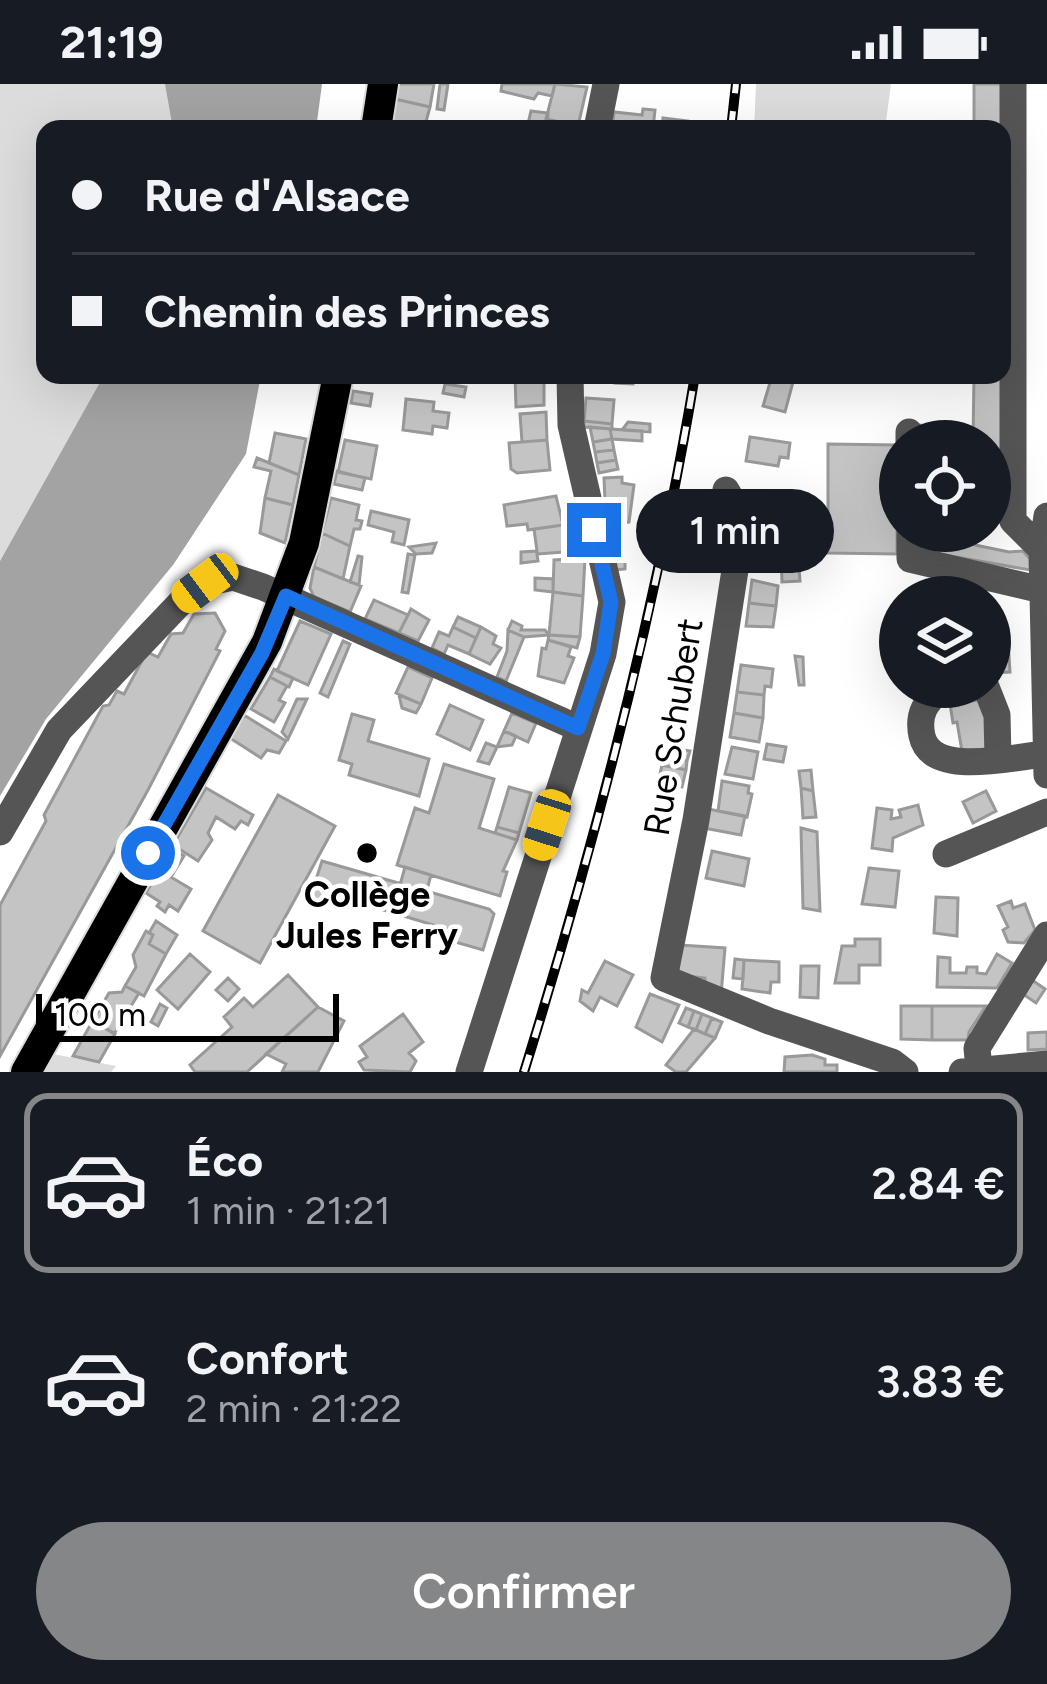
<!DOCTYPE html>
<html lang="fr">
<head>
<meta charset="utf-8">
<style>
	:root { --surface:#171b24; --page:#20242c; --text:#f1f3f6; --muted:#9ea1a6; --line:#363941; --accent:#858687 }
	body { margin:0; font-family:Figtree,sans-serif; background:var(--page); color:var(--text); height:100vh; display:flex; flex-direction:column; font-size:45px; white-space:nowrap }
	* { box-sizing:border-box; margin:0 }
	p { font-size:39px; color:var(--muted) }
	.icon { flex:none; width:66px; height:66px; fill:none; stroke:currentColor; stroke-width:2; stroke-linecap:round; stroke-linejoin:round }
	.map { position:relative; height:988px; overflow:hidden }
	.drawer { display:flex; flex-direction:column; background:var(--surface); flex:1 }
	.drawer>* { flex:none }
	.guide { position:absolute; left:36px; top:36px; width:975px; height:264px; border-radius:24px; box-shadow:0 12px 48px #0002; display:grid; align-content:center; height:264px; padding:0 36px; background:var(--surface) }
	.fabs { position:absolute; left:879px; top:336px; display:grid; gap:24px }
	.fabs a { display:grid; place-items:center; width:132px; height:132px; border-radius:50%; background:var(--surface); box-shadow:0 12px 48px #0002; font-size:60px }
	.scale { position:absolute; left:36px; bottom:30px; width:303px; box-sizing:border-box; padding-left:12px; border:6px solid #000; border-top:0; font-size:33px; line-height:42px; white-space:nowrap; color:#000; -webkit-text-stroke:9px #fff; paint-order:stroke }
	.end { position:absolute; width:54px; height:54px; margin:-27px; border:15px solid #1a73e8; background:#fff; box-shadow:0 0 0 6px #fff }
	.from { border-radius:50% }
	.bubble { position:absolute; height:84px; border-radius:42px; background:var(--surface); box-shadow:0 12px 48px #0002; font-size:39px; font-weight:600; line-height:84px; text-align:center }
	.car { position:absolute; width:36px; height:72px; margin:-36px -18px; border-radius:15px; box-shadow:0 0 9px 3px #0007; background:linear-gradient(#f5c518 24%,#345 0 40%,#f5c518 0 76%,#345 0 86%,#f5c518 0) }
	.guide b { display:flex; align-items:center; gap:42px; height:114px; font-size:45px }
	.guide b+b { border-top:3px solid var(--line) }
	.guide i { width:30px; height:30px; background:var(--text) }
	ul { padding:21px 0 0; list-style:none }
	li { display:flex; align-items:center; gap:36px; height:180px; margin:0 24px 18px; padding:0 12px; border:6px solid transparent; border-radius:24px }
	li div { flex:1 }
	li b { display:block; font-size:45px }
	li em { font-style:normal; font-weight:600 }
	li.active { border-color:var(--accent) }
	li>.icon { width:108px; height:108px; stroke-width:1.5 }
	.action { display:flex; gap:24px; margin-top:auto; padding:24px 36px }
	.action a { flex:1; height:138px; border-radius:72px; background:var(--accent); color:#fff; font-size:48px; font-weight:600; line-height:138px; text-align:center }
	.status { display:flex; justify-content:space-between; align-items:center; height:84px; padding:0 60px; background:var(--surface); direction:ltr }
	.status svg { height:33px; fill:currentColor }
	.map>svg:first-child { display:block }
	.green { fill:#dcdcdc }
	.water { fill:#a3a3a3 }
	.building { fill:#c4c4c4; stroke:#999; stroke-width:3 }
	.lines { fill:none; stroke-linecap:round; stroke-linejoin:round }
	.major-casing { stroke:#dbdbdb; stroke-width:34 }
	.minor { stroke:#555; stroke-width:27 }
	.major { stroke:#000; stroke-width:30 }
	.rail-casing { stroke:#000; stroke-width:10 }
	.rail { stroke:#fff; stroke-width:6; stroke-dasharray:18; stroke-linecap:butt }
	.route { stroke:#1a73e8; stroke-width:15 }
	.poi-dot { fill:#000; stroke:#fff; stroke-width:4.5 }
	.labels { text-anchor:middle; dominant-baseline:central; stroke-width:9; stroke-linejoin:round; paint-order:stroke }
	.street-label { font-size:36px; fill:#000; stroke:#fff }
	.poi-label { font-size:36px; font-weight:bold; fill:#000; stroke:#fff }
</style>
</head>
<body>
<div class="status"><b>21:19</b><svg viewBox="0 0 49 12"><path d="M0 12V9h3v3zM5 12V6h3v6zM10 12V3h3v9zM15 12V0h3v12zM26 1h20v11H26zM47 4h2v5h-2z"/></svg></div>
<div class="map">
<svg width="1047" height="988" viewBox="0 0 1047 988">
	<rect width="100%" height="100%" fill="#fff"/>
	<!-- green -->
	<path class="green" d="M0 0H165L171 15 173 45H45V291H104L0 477Z
		M756 0H891L885 45H754Z
		M53 970 116 982 111 988H43Z"/>
	<!-- water -->
	<path class="water" d="M165 0H322L316 45H173Z
		M104 291H261L246 370 173 481 46 635 0 712V477Z"/>
	<!-- building -->
	<path class="building" d="M397 0H434L430 23 395 15Z
		M440 0H448L444 26 437 25Z
		M502 0H555L552 12 538 9 534 15 501 7Z
		M555 0 587 3 578 42 546 35Z
		M974 0H1006L1005 438H990V357H973L974 291H1002V45H974Z
		M395 15 430 23 424 45H390Z
		M643 25 655 26 653 45H612L614 28 642 31Z
		M531 27 548 29 547 45 527 44Z
		M663 34 688 37 687 45H662Z
		M515 291H544V321L516 323Z
		M615 291H634L633 300 615 299Z
		M772 292 793 298 785 328 763 322Z
		M445 300 466 303 464 313 443 309Z
		M353 307 372 310 370 322 351 319Z
		M586 314 614 316 612 340 584 337Z
		M406 315 434 318 433 327 449 329 447 344 433 342 432 350 403 346Z
		M546 328 547 356 522 358 520 330Z
		M584 337 612 340V345L584 343Z
		M628 338 650 340V348L622 346Z
		M917 341 933 342V357H917Z
		M590 343 610 345 612 355 593 358Z
		M610 345 642 347V357L612 355Z
		M275 349 306 355 299 391 269 379Z
		M750 353 790 359 788 374 780 373 778 382 746 377Z
		M612 355 614 366 595 368 593 358Z
		M345 356 377 362 371 395 338 388Z
		M547 356 550 386 517 389 511 385 509 359Z
		M828 360 897 361V470L828 469Z
		M614 366 616 376 597 379 595 368Z
		M257 374 299 391 293 421 265 414 271 387 254 383Z
		M616 376 618 385 599 389 597 379Z
		M337 387 365 394 362 406 334 400Z
		M622 393V399L634 401 629 438 606 440 604 394Z
		M556 412 563 441 528 446 527 440 507 442 504 421Z
		M265 414 293 421 285 459 260 449Z
		M331 414 359 421 356 436 362 437 360 445H354L350 462 322 449Z
		M371 427 409 436 404 461 392 458 394 448 368 441Z
		M752 434 780 438 776 467 748 463Z
		M625 438V485L615 486 609 465 608 439Z
		M563 441V468L537 470 538 477 521 479V468L537 467 534 445Z
		M322 449 350 462 343 495 314 483Z
		M917 449 1009 468 1023 467 1030 475V486L916 466Z
		M436 459 432 469 416 470 409 463Z
		M781 468 798 471 800 497 782 498Z
		M408 470 415 471 408 509 402 508Z
		M358 472 362 473 359 501 350 498Z
		M585 474 583 512 553 508 554 476Z
		M314 483 361 502 350 528 314 513 310 504Z
		M535 494 553 495V508L535 506Z
		M752 496 778 502 776 522 749 519Z
		M553 508 583 512 580 553 549 551Z
		M374 516 408 531 399 549 365 535Z
		M749 519 776 522 773 543 746 542Z
		M411 525 429 536 418 557 399 549Z
		M215 529 225 547 216 565 220 567 148 706 0 972V821L46 737 44 731 103 622 109 621 117 607 124 610 143 575 149 569 158 573 171 550 183 549 194 530Z
		M458 533 481 543 476 554 453 543Z
		M300 537 331 550 308 601 277 587Z
		M512 537 522 542 521 546H545L549 551 524 553 508 546Z
		M1007 542 1010 588 992 589 990 543Z
		M453 543 476 554 469 570 448 561 444 570 432 564 439 548 449 552Z
		M481 543 496 552 493 560 501 564 490 580 469 570Z
		M508 546 524 553 506 597 497 593 507 567Z
		M549 551 580 553 577 564 548 556Z
		M548 556 571 563 568 572 574 574 564 599 538 592 542 564 546 565Z
		M343 557 350 560 328 613 320 609Z
		M795 572 803 573 804 601H799Z
		M741 581 773 585 771 603 765 602 764 611 737 608Z
		M408 583 432 594 421 620 396 609Z
		M274 585 293 594 289 603 270 593Z
		M270 593 287 602 279 616 285 619 274 638 251 625Z
		M737 608 764 611 763 634 734 629Z
		M399 611 421 620 416 629 402 624Z
		M297 615H307L288 655 282 648Z
		M986 615 990 669 963 673 957 638 953 639 950 620Z
		M450 621 483 636 470 666 437 650Z
		M512 629 536 639 528 658 504 647Z
		M734 629 763 634 759 658 730 653Z
		M352 630 374 636 368 657 429 675 419 712 349 691 352 680 339 676Z
		M244 631 286 657 279 669 267 666 261 674 230 654Z
		M504 647 516 652 512 661 497 663Z
		M486 659 497 663 489 680 478 677Z
		M767 660 786 663 783 678 764 675Z
		M665 663 690 667 687 677 664 671Z
		M732 663 758 668 753 695 725 690Z
		M664 671 687 677 686 686 662 681Z
		M444 680 494 695 479 744 517 756 503 787 507 788 500 812 397 781 415 724 429 729Z
		M662 681 686 686 682 703 658 699Z
		M811 686 813 707 801 704 799 687Z
		M722 697 749 702 748 709 752 710 747 733 718 727Z
		M509 703 531 709 519 749 497 743Z
		M206 704 253 731 248 741 241 737 235 745 216 733 208 749 212 756 198 777 173 761Z
		M801 704 813 707 816 733 803 734Z
		M986 707 996 727 973 739 963 718Z
		M278 711 335 742 260 879 203 847Z
		M918 721 923 741 893 754 892 767 872 764 877 724 892 726 891 735 901 733 899 726Z
		M708 725 745 732 741 751 704 744Z
		M497 743 519 749 517 756 495 749Z
		M801 744 817 748 820 827 803 824Z
		M172 764 184 772 171 793 159 786Z
		M712 767 749 775 744 802 706 794Z
		M322 777 489 825 494 830 483 866 448 856 450 846 334 811 332 820 310 814Z
		M405 783 431 791 426 809 400 801Z
		M869 784 899 787 895 823 862 820Z
		M159 786 191 805 178 827 169 821 165 828 157 822 160 818 146 809Z
		M936 813 958 814 957 852 934 849Z
		M1011 817 1013 824 1025 820 1035 846 1024 859 1008 858 1003 846 1008 843 998 822Z
		M156 837 177 851 166 870 149 860 153 851 149 849Z
		M146 847 153 851 149 860 166 870 144 912 125 902 136 883 133 871Z
		M855 855H880V881H859V899H835L842 862H855Z
		M680 861 725 864 721 911 705 904V894L678 891Z
		M190 870 210 888 178 925 157 906Z
		M997 870 1012 879 997 904 937 903 938 873 950 874V889H966L967 883H977V889L986 890Z
		M735 875 744 876 743 895 733 894Z
		M744 876 779 878V898H771L770 909 742 905Z
		M605 877 633 891 617 922 600 913 593 927 580 917 582 906 588 909Z
		M801 882H819L818 914 800 913Z
		M288 891 318 923 247 988H195L190 981 232 943 224 933 244 914 253 923Z
		M228 894 239 905 228 917 216 906Z
		M1032 896 1045 905 1036 919 1023 910Z
		M125 902 139 909 114 950 93 936 109 909 122 908Z
		M650 910 679 921 662 958 636 943Z
		M160 920 167 924 158 942 151 938Z
		M901 922H932V956L901 955Z
		M932 922H986L969 948 968 956H932Z
		M318 923 344 937 318 988H282L286 980 266 970Z
		M686 924 694 927 688 943 679 939Z
		M694 927 702 930 696 946 688 943Z
		M403 930 423 958 409 969 416 977 410 988 364 986 359 978 367 973 360 962Z
		M702 930 712 934 705 950 696 946Z
		M712 934 722 938 715 954 705 950Z
		M93 936 115 950 99 978 73 972Z
		M694 945 715 954 686 988H676L666 981Z
		M1047 948V965L1028 966V949Z
		M812 971 825 975V981H837V988H784L785 973Z"/>
	<g class="lines">
		<defs>
			<path id="major" d="M376 45 383 0
				M26 988 267 558 304 459 338 291"/>
		</defs>
		<!-- major casing -->
		<use href="#major" class="major-casing"/>
		<!-- minor -->
		<path class="minor" d="M1013 0V437L1042 466
			M597 45 606 0
			M909 348V357
			M726 406 743 435 696 736 664 894 769 937 892 978 905 988
			M1047 432 1042 466 1047 691
			M910 447V475L1042 506
			M943 603C926 618 917 629 922 652 931 694 1013 673 1044 670
			M986 603 997 631 998 675
			M0 748 59 646 183 516 205 499 233 493 263 503 578 644
			M946 770 1047 728
			M979 985 977 964 1047 851
			M469 988 603 570 612 518 571 341 570 291
			M962 988 1047 980"/>
		<!-- major -->
		<use href="#major" class="major"/>
		<defs>
			<path id="rail" d="M731 45 736 0
				M524 988C595 759 656 527 695 291"/>
		</defs>
		<!-- rail casing -->
		<use href="#rail" class="rail-casing"/>
		<!-- rail -->
		<use href="#rail" class="rail"/>
	</g>
	<g class="lines">
		<!-- route -->
		<path class="route" d="M148 769 262 569 286 512 578 644 603 570 611 518 594 446"/>
	</g>
	<!-- markers -->
	<circle class="poi-dot" cx="367" cy="769" r="12"/>
	<g class="labels">
		<!-- street labels -->
		<g class="street-label">
			<text transform="translate(673 643) rotate(-81)">Rue Schubert</text>
		</g>
		<!-- poi labels -->
		<g class="poi-label">
			<text x="367" y="810">Collège<tspan x="367" dy="41">Jules Ferry</tspan></text>
		</g>
	</g>
</svg>
<div class="fabs">
<a><svg class="icon" aria-label="locate" viewBox="0 0 24 24"><circle cx="12" cy="12" r="6"/><path d="M12 2v4M12 18v4M2 12h4M18 12h4"/></svg></a>
<a><svg class="icon" aria-label="layers" viewBox="0 0 24 24"><path d="M12 4l9 5-9 5-9-5zM3 14l9 5 9-5"/></svg></a>
</div>
<div class="scale">100 m</div>
<i class="end from" style="left:148px;top:769px"></i>
<i class="end" style="left:594px;top:446px"></i>
<div class="bubble" style="left:636px;top:405px;width:198px">1 min</div>
<i class="car" style="left:205px;top:499px;rotate:233deg"></i>
<i class="car" style="left:547px;top:741px;rotate:198deg"></i>
<div class="guide">
<b><i class="from"></i>Rue d'Alsace</b>
<b><i></i>Chemin des Princes</b>
</div>
</div>
<section class="drawer">
<ul>
<li class="active"><svg class="icon" aria-label="car" viewBox="0 0 24 24"><path d="M5 17H2v-5l4-1 3-4h7l3 4 3 1v5h-3M9 17h6M6 11h13"/><circle cx="7" cy="17" r="2"/><circle cx="17" cy="17" r="2"/></svg><div><b>Éco</b><p>1 min · 21:21</p></div><em>2.84 €</em></li>
<li><svg class="icon" aria-label="car" viewBox="0 0 24 24"><path d="M5 17H2v-5l4-1 3-4h7l3 4 3 1v5h-3M9 17h6M6 11h13"/><circle cx="7" cy="17" r="2"/><circle cx="17" cy="17" r="2"/></svg><div><b>Confort</b><p>2 min · 21:22</p></div><em>3.83 €</em></li>
</ul>
<div class="action"><a>Confirmer</a></div>
</section>
</body>
</html>
